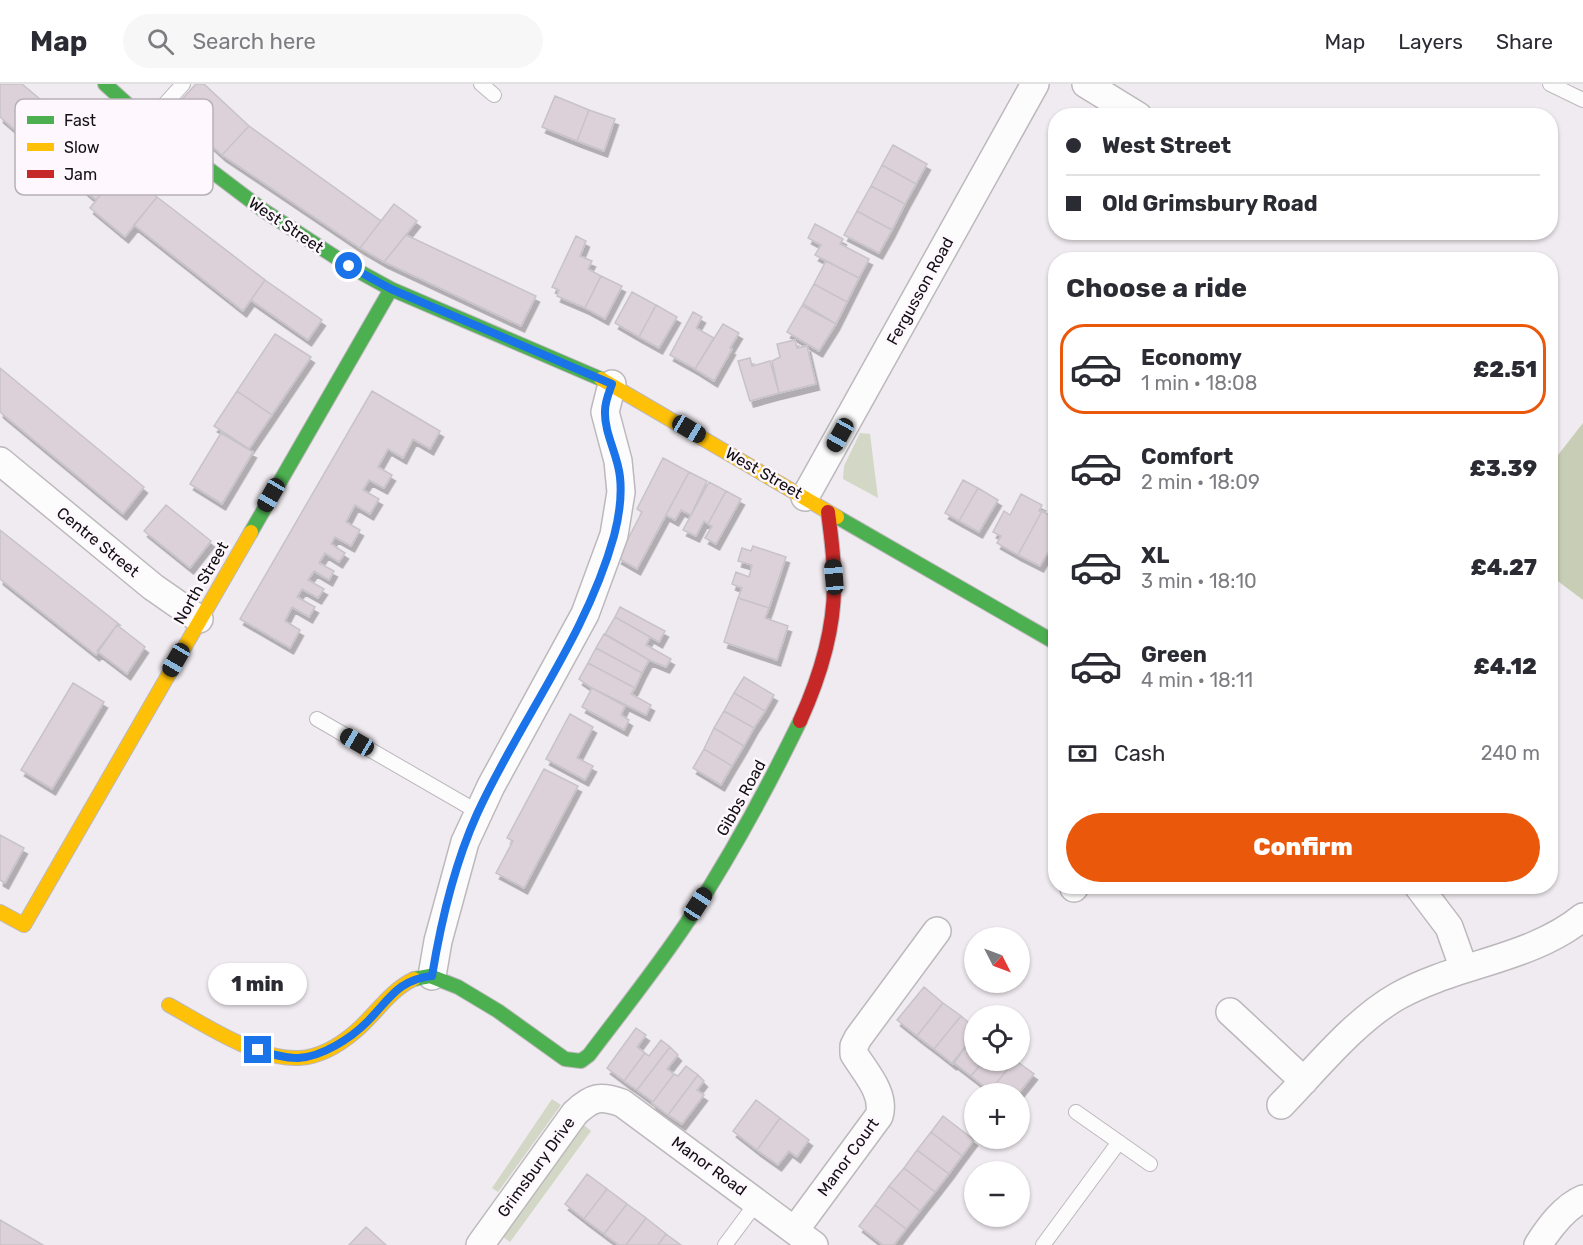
<!DOCTYPE html>
<html lang="en">
<head>
<meta charset="utf-8">
<style>
	:root { --surface:#fff; --page:#f7f7f7; --text:#2b2b33; --muted:#7c7c81; --line:#e1e1e2; --accent:#ea580c }
	body { margin:0; font-family:Rubik,sans-serif; background:var(--page); color:var(--text); height:100vh; display:flex; flex-direction:column; font-size:22px; white-space:nowrap }
	* { box-sizing:border-box; margin:0 }
	p { font-size:20px; color:var(--muted) }
	.icon { flex:none; width:33px; height:33px; fill:none; stroke:currentColor; stroke-width:2; stroke-linecap:round; stroke-linejoin:round }
	.map { position:relative; flex:1; overflow:hidden }
	.sheet { position:absolute; left:1048px; top:168px; width:510px; height:642px; display:flex; flex-direction:column; background:var(--surface); border-radius:24px; box-shadow:0 2px 4px #0004 }
	.sheet>* { flex:none }
	.top-card { position:absolute; left:1048px; top:24px; width:510px; height:132px; border-radius:24px; box-shadow:0 2px 4px #0004; display:grid; align-content:center; height:132px; padding:0 18px; background:var(--surface) }
	.needle { width:39px; rotate:132deg }
	.controls { position:absolute; left:964px; top:843px; display:grid; gap:12px }
	.controls a { display:grid; place-items:center; width:66px; height:66px; border-radius:50%; background:var(--surface); box-shadow:0 2px 4px #0004; font-size:30px }
	.end { position:absolute; width:27px; height:27px; margin:-14px; border:8px solid #1a73e8; background:#fff; box-shadow:0 0 0 3px #fff }
	.from { border-radius:50% }
	.bubble { position:absolute; height:42px; border-radius:21px; background:var(--surface); box-shadow:0 2px 4px #0004; font-size:20px; font-weight:800; line-height:42px; text-align:center }
	.car { position:absolute; width:18px; height:36px; margin:-18px -9px; border-radius:8px; box-shadow:0 0 4px 2px #0007; background:linear-gradient(#222 24%,#8ab4d8 0 40%,#222 0 76%,#8ab4d8 0 86%,#222 0) }
	.top-card b { display:flex; align-items:center; gap:21px; height:57px; font-size:22px }
	.top-card b+b { border-top:2px solid var(--line) }
	.top-card i { width:15px; height:15px; background:var(--text) }
	ul { padding:0; list-style:none }
	li { display:flex; align-items:center; gap:18px; height:90px; margin:0 12px 9px; padding:0 6px; border:3px solid transparent; border-radius:24px }
	li div { flex:1 }
	li b { display:block; font-size:22px }
	li em { font-style:normal; font-weight:800 }
	li.current { border-color:var(--accent) }
	li>.icon { width:54px; height:54px; stroke-width:1.5 }
	h2 { padding:0 18px; font-size:27px; line-height:72px }
	.pay { display:flex; align-items:center; gap:15px; height:66px; padding:0 18px; font-size:22px }
	.pay p { margin-inline-start:auto }
	.primary-button { display:flex; gap:12px; margin-top:auto; padding:12px 18px }
	.primary-button a { flex:1; height:69px; border-radius:36px; background:var(--accent); color:#fff; font-size:24px; font-weight:800; line-height:69px; text-align:center }
	header { display:flex; align-items:center; gap:36px; box-sizing:border-box; height:84px; padding:0 30px; background:var(--surface); border-bottom:2px solid var(--line) }
	header strong { font-size:28px }
	nav { display:flex; gap:33px; margin-inline-start:auto; font-size:21px }
	.search { width:420px; height:54px; background:var(--page); display:flex; align-items:center; gap:15px; box-sizing:border-box; padding:0 21px; border-radius:33px; color:var(--muted); font-size:22px }
	.map>svg:first-child { display:block }
	.green { fill:#d3d7c6 }
	.forest { fill:#c8cdb5 }
	.building { fill:#dcd1d9; stroke:#c7c3c7; stroke-width:1.5; filter:url(#shadow) }
	.lines { fill:none; stroke-linecap:round; stroke-linejoin:round }
	.lane-casing { stroke:#bcb8bc; stroke-width:16 }
	.street-casing { stroke:#bcb8bc; stroke-width:30 }
	.fast-casing { stroke:#bcb8bc; stroke-width:16 }
	.slow-casing { stroke:#bcb8bc; stroke-width:16 }
	.jam-casing { stroke:#bcb8bc; stroke-width:16 }
	.lane { stroke:#fdfcfd; stroke-width:14 }
	.street { stroke:#fdfcfd; stroke-width:27 }
	.fast { stroke:#4caf50; stroke-width:14 }
	.slow { stroke:#ffc107; stroke-width:14 }
	.jam { stroke:#c62828; stroke-width:14 }
	.route { stroke:#1a73e8; stroke-width:8 }
	.labels { text-anchor:middle; dominant-baseline:central; stroke-width:5; stroke-linejoin:round; paint-order:stroke }
	.street-label { font-size:16px; fill:#120f12; stroke:#fef7fe }
	.key { fill:#fef7fe; stroke:#b7b1b7; stroke-width:1.5 }
	.key-label { font-size:16px; fill:#120f12 }
</style>
</head>
<body>
<header>
<strong>Map</strong>
<div class="search"><svg class="icon" aria-label="search" viewBox="0 0 24 24"><circle cx="10" cy="10" r="6"/><path d="M15 15l6 6"/></svg>Search here</div>
<nav><a>Map</a><a>Layers</a><a>Share</a></nav>
</header>
<div class="map">
<svg width="1583" height="1161" viewBox="0 0 1583 1161">
	<defs>
		<filter id="shadow"><feDropShadow dx="3.5" dy="6" stdDeviation="0" flood-color="#0004"/></filter>
	</defs>
	<rect width="100%" height="100%" fill="#f0ebf0"/>
	<!-- green -->
	<path class="green" d="M860 349 870 350 878 414 843 395 844 382Z
		M552 1015 561 1021 498 1108 492 1104Z
		M584 1041 591 1047 510 1158 503 1153Z"/>
	<!-- forest -->
	<path class="forest" d="M1583 339V516L1551 492V380Z"/>
	<!-- building -->
	<path class="building" d="M0 0H22L53 26 27 56 0 33Z
		M196 0H204L249 42 222 71 172 26Z
		M555 12 589 26 577 57 542 43Z
		M53 26 121 85 96 116 27 56Z
		M589 26 615 35 604 67 577 57Z
		M249 42 381 137 360 164 222 71Z
		M893 61 927 80 916 100 882 81Z
		M882 81 916 100 905 120 871 102Z
		M121 85 157 113 125 153 90 124Z
		M871 102 905 120 892 146 857 127Z
		M157 113 265 196 243 227 134 141Z
		M394 120 417 137 384 178 360 164Z
		M857 127 892 146 879 169 844 151Z
		M815 140 843 155 840 160 869 175 859 194 815 171 821 161 808 154Z
		M406 151 536 212 521 242 384 178Z
		M576 152 586 157 580 172 592 177 588 185 601 192 585 224 557 212 559 206 552 203Z
		M826 177 859 194 847 218 814 200Z
		M601 192 622 202 605 235 585 224Z
		M265 196 322 236 308 256 251 216Z
		M814 200 847 218 836 240 802 222Z
		M632 208 656 221 639 253 615 239Z
		M803 220 836 240 819 267 787 248Z
		M656 221 677 233 659 264 639 253Z
		M693 228 702 233 696 244 714 254 695 285 670 271Z
		M723 240 739 249 730 264 732 265 714 297 695 285Z
		M275 250 311 273 272 331 237 307Z
		M795 256 797 264 807 262 816 300 779 309 772 277 780 273 777 260Z
		M750 274 752 282 770 277 779 309 750 317 738 277Z
		M0 284 144 403 123 430 0 328Z
		M237 307 272 331 249 365 214 342Z
		M372 307 440 347 430 365 413 355 403 374 388 365 378 383 392 391 384 404 369 396 363 406 379 415 370 430 355 421 346 438 360 446 351 462 335 453 331 460 345 469 339 478 325 469 319 479 334 487 329 496 314 487 308 496 324 505 318 514 302 505 297 513 315 523 309 533 292 523 285 537 300 546 290 564 240 535Z
		M221 349 253 368 222 420 190 400Z
		M663 374 689 388 637 485 618 474 642 428 637 425Z
		M689 388 707 397 691 431 681 426 675 436 666 431Z
		M963 396 978 404 959 437 945 429Z
		M709 398 726 407 708 440 704 437 696 452 683 446Z
		M978 404 998 416 979 448 959 437Z
		M726 407 741 415 716 460 705 454 712 442 708 440Z
		M1021 410 1042 421 1039 427H1042L1018 471 997 459 1001 452 993 448 1004 427 1010 431Z
		M166 421 211 457 190 484 144 447Z
		M1042 427 1056 435V454L1040 482 1018 471Z
		M0 446 120 541H117L96 571 0 495Z
		M753 462 786 473 769 524 738 514 742 504 732 500 736 488 749 493 752 481 738 477 742 464 751 467Z
		M738 514 769 524 765 534 788 542 777 576 724 558Z
		M620 523 665 547 659 558 615 533Z
		M615 533 650 553 646 561 671 575 666 583 649 576 605 550Z
		M117 541 145 563 127 590 97 567Z
		M604 550 649 576 642 589 596 564Z
		M596 564 642 589 635 604 588 579Z
		M588 579 635 604 631 610 651 621 646 631 592 604 579 595Z
		M744 593 774 611 765 627 734 609Z
		M73 599 104 618 52 705 21 686Z
		M592 604 625 622 621 631 629 636 624 646 582 623Z
		M734 609 765 627 754 644 724 627Z
		M724 627 754 644 744 662 714 644Z
		M570 630 593 643 577 674 593 682 585 696 546 675Z
		M714 644 744 662 732 682 704 665Z
		M704 665 732 682 721 701 693 684Z
		M544 685 578 702 524 804 496 789 513 757 507 754Z
		M0 751 24 764 5 799 0 796Z
		M924 903 943 919 917 952 897 936Z
		M943 919 961 932 934 965 917 952Z
		M961 932 975 944V951L953 980 934 965Z
		M636 944 646 951 637 963 645 969 624 997 607 984Z
		M975 950V976H984L971 992 953 978Z
		M661 956 670 963 637 1006 624 997 645 969 649 972Z
		M670 963 678 971 667 985 674 990 653 1018 637 1006Z
		M984 976H1015L990 1007 971 992Z
		M1015 976 1034 990 1018 1010H993L990 1007Z
		M686 982 698 991 668 1031 652 1019 674 990 678 992Z
		M698 991 704 997 697 1006 704 1011 682 1040 668 1031Z
		M756 1016 780 1034 757 1066 733 1047Z
		M943 1032 974 1056 962 1072 931 1048Z
		M780 1034 809 1056 797 1073 789 1067 778 1081 757 1066Z
		M931 1048 962 1072 949 1090 917 1066Z
		M917 1066 949 1090 935 1108 904 1084Z
		M904 1084 935 1108 920 1127 889 1102Z
		M587 1090 607 1105 584 1135 565 1120Z
		M889 1102 920 1127 906 1145 875 1121Z
		M607 1105 627 1120 604 1150 584 1135Z
		M627 1120 646 1134 626 1161H619L604 1150Z
		M875 1121 906 1145 894 1161H883L859 1142Z
		M646 1134 666 1150 658 1161H626Z
		M0 1136 43 1161H0Z
		M366 1143 386 1161H349Z
		M666 1150 681 1161H658Z"/>
	<g class="lines">
		<defs>
			<path id="lane" d="M481 0 494 11
				M1550 0 1583 16
				M148 39 183 0
				M317 635 478 728
				M1076 1028 1150 1080
				M725 1161 757 1118
				M1043 1161 1119 1058"/>
			<path id="street" d="M1086 0 1138 32
				M0 377 153 503 199 535
				M805 413 1035 0
				M1418 802 1449 843 1464 885
				M1074 804V802
				M432 892 438 857 465 758 491 702 585 530 614 451 621 408 618 377 605 328 612 300
				M1230 928 1304 997
				M1281 1021C1316 985 1355 936 1398 912 1457 879 1530 876 1583 833
				M795 1146 879 1032C886 1010 865 988 854 970V962L858 954 937 847
				M480 1161 575 1029C592 1013 600 1011 622 1019L814 1161
				M1538 1161C1549 1144 1564 1123 1583 1115"/>
			<path id="fast" d="M105 0 148 39 263 126 349 182 391 205 601 295
				M837 433 1056 559
				M251 448 391 205
				M414 895 430 892 458 903 498 927 565 975 581 977 589 971C623 926 659 881 690 834 731 771 767 705 800 637"/>
			<path id="slow" d="M601 295 837 433
				M0 828 24 841 251 448
				M169 921C205 941 257 976 299 974 320 973 341 960 356 947 376 930 390 906 414 895"/>
			<path id="jam" d="M800 637C819 595 834 549 834 502 835 477 831 453 828 428"/>
		</defs>
		<!-- lane casing -->
		<use href="#lane" class="lane-casing"/>
		<!-- street casing -->
		<use href="#street" class="street-casing"/>
		<!-- fast casing -->
		<use href="#fast" class="fast-casing"/>
		<!-- slow casing -->
		<use href="#slow" class="slow-casing"/>
		<!-- jam casing -->
		<use href="#jam" class="jam-casing"/>
		<!-- lane -->
		<use href="#lane" class="lane"/>
		<!-- street -->
		<use href="#street" class="street"/>
		<!-- fast -->
		<use href="#fast" class="fast"/>
		<!-- slow -->
		<use href="#slow" class="slow"/>
		<!-- jam -->
		<use href="#jam" class="jam"/>
	</g>
	<g class="lines">
		<!-- route -->
		<path class="route" d="M258 966C271 970 284 974 298 974 322 973 351 954 367 938 390 915 397 896 432 892 441 837 454 781 477 730 520 636 586 553 614 452 619 433 622 412 620 393 618 371 604 349 605 327 605 317 609 309 612 300L391 205 349 182"/>
	</g>
	<g class="labels">
		<!-- street labels -->
		<g class="street-label">
			<text transform="translate(286 141) rotate(34)">West Street</text>
			<text transform="translate(920 207) rotate(-61)">Fergusson Road</text>
			<text transform="translate(764 389) rotate(30)">West Street</text>
			<text transform="translate(98 458) rotate(39)">Centre Street</text>
			<text transform="translate(201 499) rotate(-60)">North Street</text>
			<text transform="translate(741 714) rotate(-61)">Gibbs Road</text>
			<text transform="translate(848 1073) rotate(-54)">Manor Court</text>
			<text transform="translate(709 1082) rotate(36)">Manor Road</text>
			<text transform="translate(536 1083) rotate(-54)">Grimsbury Drive</text>
		</g>
	</g>
	<!-- legend -->
	<rect x="15" y="15" width="198" height="96" rx="9" class="key"/>
	<rect x="27" y="32" width="27" height="8" fill="#4caf50"/>
	<rect x="27" y="59" width="27" height="8" fill="#ffc107"/>
	<rect x="27" y="86" width="27" height="8" fill="#c62828"/>
	<g class="key-label">
		<text x="64" y="42">Fast</text>
		<text x="64" y="69">Slow</text>
		<text x="64" y="96">Jam</text>
	</g>
</svg>
<div class="controls">
<a><svg class="needle" viewBox="-14 -14 28 28"><path d="M0-13l5 13h-10z" fill="#e53935"/><path d="M0 13l5-13h-10z" fill="#7c7c81"/></svg></a>
<a><svg class="icon" aria-label="locate" viewBox="0 0 24 24"><circle cx="12" cy="12" r="6"/><path d="M12 2v4M12 18v4M2 12h4M18 12h4"/></svg></a>
<a>+</a>
<a>−</a>
</div>
<i class="end from" style="left:349px;top:182px"></i>
<i class="end" style="left:258px;top:966px"></i>
<div class="bubble" style="left:208px;top:879px;width:99px">1 min</div>
<i class="car" style="left:689px;top:345px;rotate:121deg"></i>
<i class="car" style="left:840px;top:351px;rotate:209deg"></i>
<i class="car" style="left:271px;top:411px;rotate:210deg"></i>
<i class="car" style="left:834px;top:493px;rotate:355deg"></i>
<i class="car" style="left:176px;top:576px;rotate:210deg"></i>
<i class="car" style="left:357px;top:658px;rotate:300deg"></i>
<i class="car" style="left:698px;top:820px;rotate:33deg"></i>
<div class="top-card">
<b><i class="from"></i>West Street</b>
<b><i></i>Old Grimsbury Road</b>
</div>
<section class="sheet">
<h2>Choose a ride</h2>
<ul>
<li class="current"><svg class="icon" aria-label="car" viewBox="0 0 24 24"><path d="M5 17H2v-5l4-1 3-4h7l3 4 3 1v5h-3M9 17h6M6 11h13"/><circle cx="7" cy="17" r="2"/><circle cx="17" cy="17" r="2"/></svg><div><b>Economy</b><p>1 min · 18:08</p></div><em>£2.51</em></li>
<li><svg class="icon" aria-label="car" viewBox="0 0 24 24"><path d="M5 17H2v-5l4-1 3-4h7l3 4 3 1v5h-3M9 17h6M6 11h13"/><circle cx="7" cy="17" r="2"/><circle cx="17" cy="17" r="2"/></svg><div><b>Comfort</b><p>2 min · 18:09</p></div><em>£3.39</em></li>
<li><svg class="icon" aria-label="car" viewBox="0 0 24 24"><path d="M5 17H2v-5l4-1 3-4h7l3 4 3 1v5h-3M9 17h6M6 11h13"/><circle cx="7" cy="17" r="2"/><circle cx="17" cy="17" r="2"/></svg><div><b>XL</b><p>3 min · 18:10</p></div><em>£4.27</em></li>
<li><svg class="icon" aria-label="car" viewBox="0 0 24 24"><path d="M5 17H2v-5l4-1 3-4h7l3 4 3 1v5h-3M9 17h6M6 11h13"/><circle cx="7" cy="17" r="2"/><circle cx="17" cy="17" r="2"/></svg><div><b>Green</b><p>4 min · 18:11</p></div><em>£4.12</em></li>
</ul>
<div class="pay"><svg class="icon" aria-label="cash" viewBox="0 0 24 24"><path d="M3 7h18v10H3z"/><circle cx="12" cy="12" r="2"/></svg>Cash<p>240 m</p></div>
<div class="primary-button"><a>Confirm</a></div>
</section>
</div>
</body>
</html>
